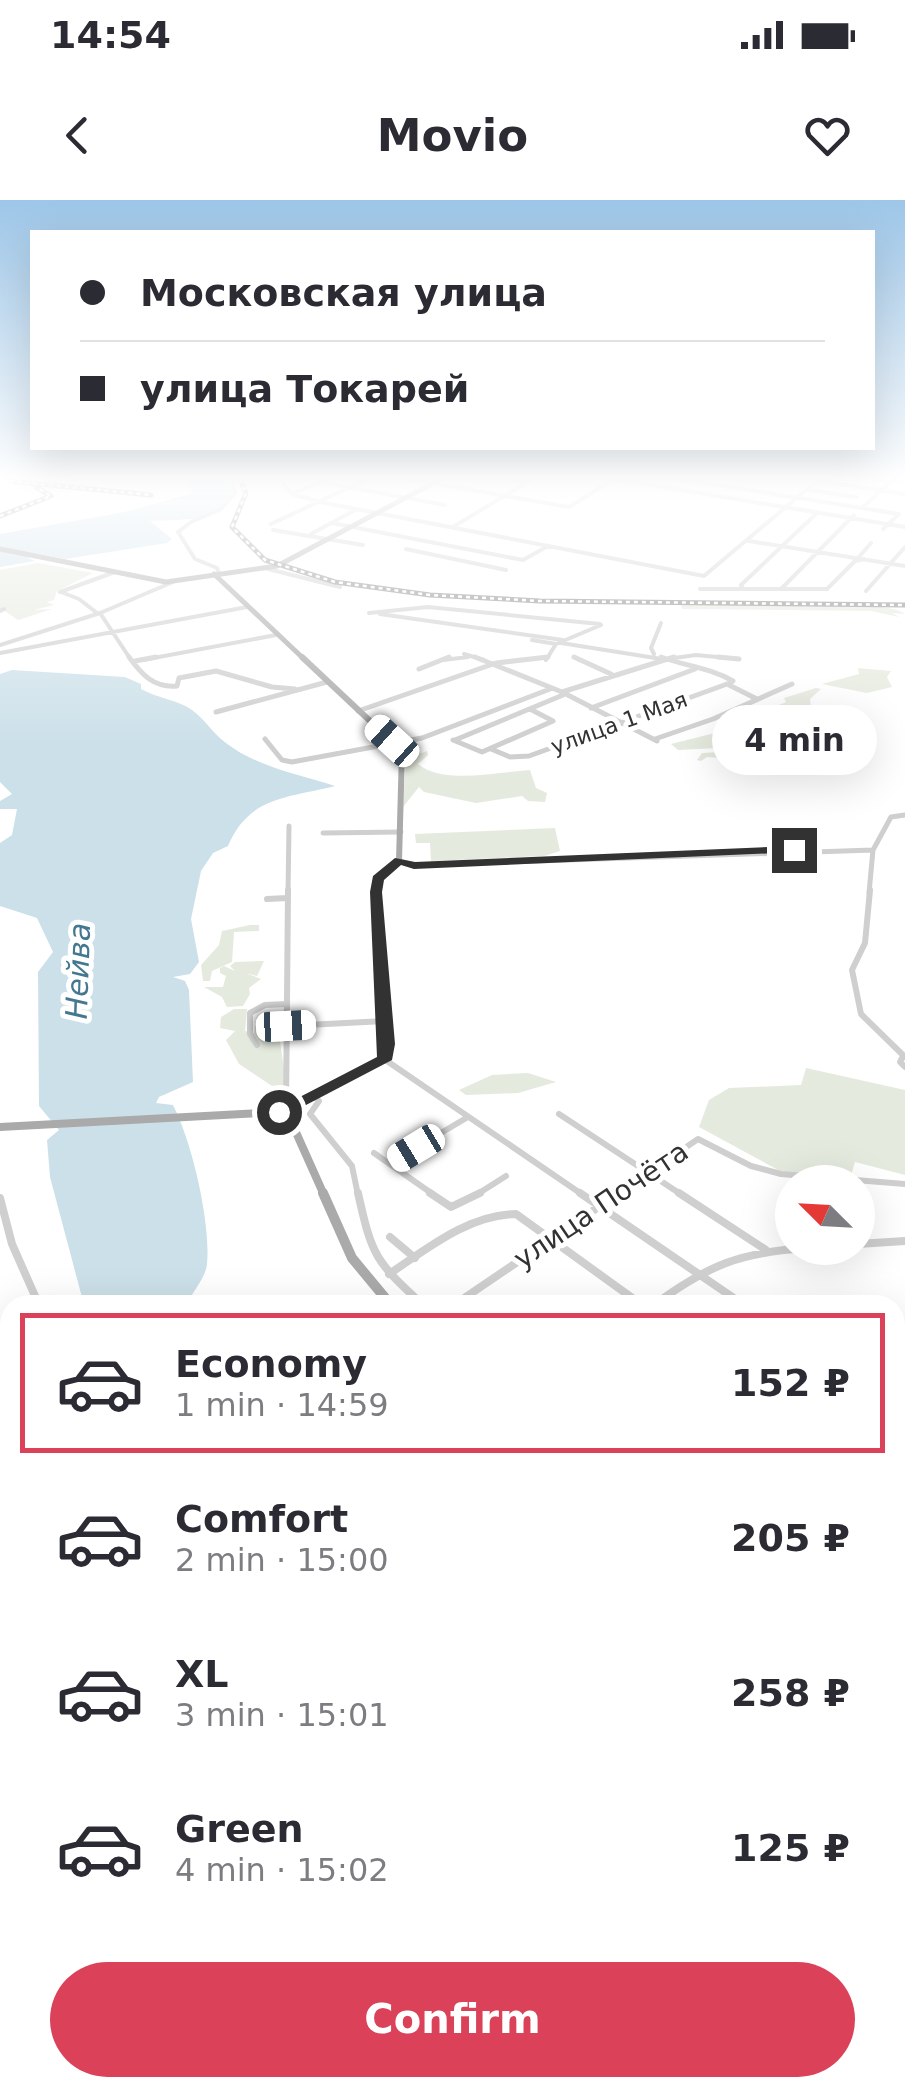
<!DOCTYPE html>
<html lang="en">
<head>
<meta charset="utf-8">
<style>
	:root { --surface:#fff; --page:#f7f7f7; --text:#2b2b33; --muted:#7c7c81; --line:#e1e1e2; --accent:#db4158 }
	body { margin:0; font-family:"DejaVu Sans",sans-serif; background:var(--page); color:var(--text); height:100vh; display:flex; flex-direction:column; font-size:38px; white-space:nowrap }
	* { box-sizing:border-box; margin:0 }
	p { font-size:32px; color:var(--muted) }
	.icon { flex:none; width:55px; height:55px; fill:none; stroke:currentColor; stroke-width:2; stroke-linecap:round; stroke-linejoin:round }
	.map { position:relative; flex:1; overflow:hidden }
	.drawer { position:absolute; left:0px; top:1095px; width:905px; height:802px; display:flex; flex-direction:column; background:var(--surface); border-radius:30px 30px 0 0; box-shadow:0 10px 40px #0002 }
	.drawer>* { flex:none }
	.guide { position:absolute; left:30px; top:30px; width:845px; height:220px; border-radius:0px; box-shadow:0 10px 40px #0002; display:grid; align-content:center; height:220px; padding:0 50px; background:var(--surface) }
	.needle { width:65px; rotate:294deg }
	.fabs { position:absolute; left:775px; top:965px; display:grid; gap:20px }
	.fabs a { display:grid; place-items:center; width:100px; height:100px; border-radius:50%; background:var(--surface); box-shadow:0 10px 40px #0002; font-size:50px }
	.end { position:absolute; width:45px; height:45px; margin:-22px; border:12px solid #323232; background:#fff; box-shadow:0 0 0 5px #fff }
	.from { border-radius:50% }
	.bubble { position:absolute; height:70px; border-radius:35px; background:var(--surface); box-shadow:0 10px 40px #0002; font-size:32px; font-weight:700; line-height:70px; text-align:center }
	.car { position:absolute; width:30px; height:60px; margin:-30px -15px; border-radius:12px; box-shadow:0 0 8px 2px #0007; background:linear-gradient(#fff 24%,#345 0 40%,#fff 0 76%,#345 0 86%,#fff 0) }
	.guide b { display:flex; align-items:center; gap:35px; height:95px; font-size:38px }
	.guide b+b { border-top:2px solid var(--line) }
	.guide i { width:25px; height:25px; background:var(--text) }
	ul { padding:18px 0 0; list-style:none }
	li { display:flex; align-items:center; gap:30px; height:140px; margin:0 20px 15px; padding:0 30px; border:5px solid transparent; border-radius:0px }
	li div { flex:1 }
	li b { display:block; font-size:38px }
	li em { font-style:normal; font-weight:700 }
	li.current { border-color:var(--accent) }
	li>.icon { width:90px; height:90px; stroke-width:1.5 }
	.cta { display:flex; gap:20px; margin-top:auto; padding:20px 50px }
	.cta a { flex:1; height:115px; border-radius:60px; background:var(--accent); color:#fff; font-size:40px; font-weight:700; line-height:115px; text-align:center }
	.status { display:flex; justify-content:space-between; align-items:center; height:70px; padding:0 50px; background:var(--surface); direction:ltr }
	.status svg { height:28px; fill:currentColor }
	header { display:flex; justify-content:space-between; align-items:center; height:130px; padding:0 50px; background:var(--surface); font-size:45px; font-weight:700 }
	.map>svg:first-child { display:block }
	.green { fill:#e5eade }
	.water { fill:#cce0e9 }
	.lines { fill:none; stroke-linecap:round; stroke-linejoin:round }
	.stream { stroke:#cce0e9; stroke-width:2.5 }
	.minor-far4 { stroke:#cfcfcf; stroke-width:4 }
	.minor-far3 { stroke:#cfcfcf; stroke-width:5 }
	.minor-far2 { stroke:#cfcfcf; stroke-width:6 }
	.minor-far1 { stroke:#cfcfcf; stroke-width:8 }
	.minor { stroke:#cfcfcf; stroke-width:10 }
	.major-far4 { stroke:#aaa; stroke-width:5 }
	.major-far3 { stroke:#aaa; stroke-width:6 }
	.major-far2 { stroke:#aaa; stroke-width:8 }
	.major-far1 { stroke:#aaa; stroke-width:10 }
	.major { stroke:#aaa; stroke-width:14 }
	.rail-casing { stroke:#878787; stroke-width:5 }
	.rail { stroke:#fff; stroke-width:2.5; stroke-dasharray:4; stroke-linecap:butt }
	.route { fill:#323232 }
	.labels { text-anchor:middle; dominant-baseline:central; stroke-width:10; stroke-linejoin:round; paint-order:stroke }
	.far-street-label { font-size:22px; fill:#323232; stroke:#fff }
	.street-label { font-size:28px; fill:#323232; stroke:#fff }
	.water-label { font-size:30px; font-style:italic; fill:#437890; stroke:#fff }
</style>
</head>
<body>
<div class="status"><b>14:54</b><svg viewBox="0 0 49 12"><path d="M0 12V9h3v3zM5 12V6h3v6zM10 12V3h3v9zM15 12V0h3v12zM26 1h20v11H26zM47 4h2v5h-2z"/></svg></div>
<header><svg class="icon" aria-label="back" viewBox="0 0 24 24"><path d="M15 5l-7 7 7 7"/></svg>Movio<svg class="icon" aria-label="heart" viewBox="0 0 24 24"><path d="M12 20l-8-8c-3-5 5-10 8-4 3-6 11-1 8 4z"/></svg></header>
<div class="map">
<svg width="905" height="1896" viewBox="0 0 905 1896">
	<rect width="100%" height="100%" fill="#fff"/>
	<!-- green -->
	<path class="green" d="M38 363 93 373 57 391 54 400 47 402 54 405 34 410 52 409 18 420 5 411 0 412V370Z
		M693 403C726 404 890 398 905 414L892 413 899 417 871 411 682 409 681 405Z
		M858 468 891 471 887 477 892 487 867 493 822 484 859 474Z
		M816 488 821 489 810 499 811 508 827 514V522L838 526 810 532 817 540 798 544 789 538 804 533 806 524C786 517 763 527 745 536L748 539 767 531 782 540 772 546 781 549 778 552 768 553 770 558 758 561 707 557 701 561 697 560 702 553 720 552 717 548 678 550 671 544 739 527 742 520 786 502 784 498Z
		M427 551 428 555 418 564C443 585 497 572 530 570L536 588 547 593 545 602 528 601 522 596 476 603 424 592 419 587 403 607 406 559Z
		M555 628 560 651 544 656 431 661 430 643H416L415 634Z
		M250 725H259V731L234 732 232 762 212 771 210 781H203L201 765 219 745 222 731Z
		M264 761 257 776 246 773 261 779 249 788 250 794 243 806 227 807 222 797 204 787H223L226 776 220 773V768L224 766 235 771 230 766 235 762Z
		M234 809H247L245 831 254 833 257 821 279 835 287 888 278 890 239 864 226 840 235 831 220 828 221 817Z
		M806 868 905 890V975L855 962 850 979 780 971 699 927 709 900 729 888 801 885Z
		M528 873 556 882 518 893 466 895 459 890 492 875Z
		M895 1530 905 1536V1785L895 1796Z
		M905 1806V1896H844L848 1888H895V1815Z"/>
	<!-- water -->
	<path class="water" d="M182 279H226L233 291C215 324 183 319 150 321L172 339 167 343 65 359 38 354 28 358 35 361 0 367V334L124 312 190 294 193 289Z
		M12 470 125 477 141 484V489C157 498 178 500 192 510 205 519 213 534 226 543 257 567 298 574 335 586 288 598 249 596 228 646L213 653 201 671 191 719 199 762 190 774 173 777 185 781 189 790 193 882 159 897 156 903 173 905C192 942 211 1023 207 1064 206 1077 192 1093 186 1105H84L50 977 47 940 59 930 39 906 38 772 53 752 37 718 0 706V643L12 635 17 609H0V601L12 594 0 582V474Z
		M183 1888H662L675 1896H190Z"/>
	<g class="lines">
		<!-- stream -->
		<path class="stream" d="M0 1256 10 1254"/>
		<!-- minor-far4 -->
		<path class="minor-far4" d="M280 279 292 294 320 302 704 376 819 279
			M408 279 569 307 614 279
			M508 279 526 282
			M615 279 905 327
			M681 279 899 314
			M874 279 905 283
			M817 281 905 294
			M321 282 445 305
			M808 290 857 297
			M292 294 321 281
			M863 307 894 279
			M332 323 523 360 548 346
			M271 324 367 279
			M453 327 532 279
			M883 329 899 314
			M273 330 363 345
			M311 334 357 309
			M749 341 905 366
			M406 349 506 370
			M858 358 871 343
			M268 369 340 387
			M219 374 217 368 195 359 178 332 191 322 221 309 235 293 231 279
			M782 388 854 315
			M700 389H827L855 361 864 359
			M743 389 741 385 817 313
			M866 391 905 347
			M60 392 115 372
			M61 392 79 399 97 413
			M0 411 4 409
			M100 413 131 460
			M369 413 428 407 600 424
			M380 414 563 440
			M532 440 556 444
			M561 443 668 460
			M0 445 100 413 173 382
			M0 453 247 407
			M464 454 484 460
			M654 454 651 448 661 423
			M574 457 580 460
			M143 460 276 435
			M443 460 468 457
			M546 460 556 444 601 425
			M659 460 696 455 739 459"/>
		<!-- minor-far3 -->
		<path class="minor-far3" d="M129 457C142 475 154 488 177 486L179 478 216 471 272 487 295 489
			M475 457 562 492 657 541
			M574 457 611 474
			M661 457C686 466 710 468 733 481L727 484 757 499
			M718 457 739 459
			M135 461 156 457
			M419 469 449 457
			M562 492 674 457
			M591 508 695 469
			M358 511 496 463 548 457
			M216 512 327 482
			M265 539 282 560 292 562 422 538 550 489
			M655 539 713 519 792 484
			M453 540 482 552 553 521 530 509
			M455 540 563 495
			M491 549 510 557 529 556 727 484
			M323 633 401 632
			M399 661 414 665 873 650 891 617 905 615
			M288 693 289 626
			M869 693 873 650"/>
		<!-- minor-far2 -->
		<path class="minor-far2" d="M870 690 865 743 852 770 861 814 905 857
			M267 699 287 698
			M287 826 385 821
			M257 845 250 834V813L265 805 287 804
			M903 856 900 862 905 867
			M384 859 583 995
			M314 896 319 901 310 914 352 966 358 995
			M286 910 288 690
			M559 914 682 995
			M374 953 434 995
			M390 963 468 917
			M476 995 506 976
			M616 995 698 939 751 966 781 974 905 984"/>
		<!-- minor-far1 -->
		<path class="minor-far1" d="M358 993C372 1056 375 1061 423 1105
			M430 993 451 1007 480 993
			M580 993 744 1105
			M679 993 766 1050
			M0 998 12 1044 39 1105
			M390 1037 415 1058
			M858 1044 905 1041
			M389 1074C428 1048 468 1015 516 1014L642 1105
			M454 1105 619 993
			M654 1105C708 1065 741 1052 808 1048
			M895 1160H905
			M895 1211 905 1218
			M0 1238 10 1218"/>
		<!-- minor -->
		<path class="minor" d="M895 1808 905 1798
			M769 1888 780 1896"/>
		<!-- major-far4 -->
		<path class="major-far4" d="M0 349 166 382 277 366 441 279
			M214 374 305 460"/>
		<!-- major-far3 -->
		<path class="major-far3" d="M302 457 402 551 399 661 378 679 376 693"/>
		<!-- major-far2 -->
		<path class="major-far2" d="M286 910 324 995
			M0 927 279 912 384 859 387 845 376 690"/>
		<!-- major-far1 -->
		<path class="major-far1" d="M323 993 352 1058 391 1105"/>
		<!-- major -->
		<path class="major" d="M895 1492 905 1500"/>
		<defs>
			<path id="rail" d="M240 279 246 293 232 327 265 360 335 382 430 395 540 401 905 405
				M9 281 151 295
				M0 316 51 296 36 287"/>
		</defs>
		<!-- rail casing -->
		<use href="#rail" class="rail-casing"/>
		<!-- rail -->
		<use href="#rail" class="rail"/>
	</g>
	<!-- sky -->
	<linearGradient id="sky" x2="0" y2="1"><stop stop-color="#9dc6e8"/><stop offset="0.51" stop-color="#fff"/><stop offset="1" stop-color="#fff" stop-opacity="0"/></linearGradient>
	<rect width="905" height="544" fill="url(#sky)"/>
	<!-- route -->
	<path class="route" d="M794 646 799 652 414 669 401 665 384 680 382 692 395 844 392 860 285 916 271 912 377 857 370 692 373 676 395 658 415 662Z"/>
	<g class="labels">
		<!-- far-street labels -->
		<g class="far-street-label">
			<text transform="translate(619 523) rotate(-20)">улица 1 Мая</text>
		</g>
		<!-- street labels -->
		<g class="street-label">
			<text transform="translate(601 1005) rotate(-34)">улица Почёта</text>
		</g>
		<!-- water labels -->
		<g class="water-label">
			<text transform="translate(78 771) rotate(-88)">Нейва</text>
		</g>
	</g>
</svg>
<div class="fabs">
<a><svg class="needle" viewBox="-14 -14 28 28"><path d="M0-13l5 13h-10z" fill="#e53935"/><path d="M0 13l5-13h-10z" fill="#7c7c81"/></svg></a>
</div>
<i class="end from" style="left:279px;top:912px"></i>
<i class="end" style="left:794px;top:650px"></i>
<div class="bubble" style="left:712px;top:505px;width:165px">4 min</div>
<i class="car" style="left:392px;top:541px;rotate:312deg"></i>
<i class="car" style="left:286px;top:826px;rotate:87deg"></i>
<i class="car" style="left:416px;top:948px;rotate:239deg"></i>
<div class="guide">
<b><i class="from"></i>Московская улица</b>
<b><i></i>улица Токарей</b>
</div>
<section class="drawer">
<ul>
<li class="current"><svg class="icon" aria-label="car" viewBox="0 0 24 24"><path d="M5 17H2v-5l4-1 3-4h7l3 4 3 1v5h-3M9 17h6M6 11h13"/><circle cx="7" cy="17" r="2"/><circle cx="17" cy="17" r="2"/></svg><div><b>Economy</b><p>1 min · 14:59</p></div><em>152 ₽</em></li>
<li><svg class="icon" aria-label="car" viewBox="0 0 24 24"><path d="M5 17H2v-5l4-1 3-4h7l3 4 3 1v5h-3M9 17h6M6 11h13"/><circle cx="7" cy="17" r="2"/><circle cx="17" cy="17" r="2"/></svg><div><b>Comfort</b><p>2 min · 15:00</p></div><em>205 ₽</em></li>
<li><svg class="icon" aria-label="car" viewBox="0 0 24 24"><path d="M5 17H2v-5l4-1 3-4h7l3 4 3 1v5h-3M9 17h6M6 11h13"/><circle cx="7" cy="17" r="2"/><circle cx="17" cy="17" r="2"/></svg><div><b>XL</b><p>3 min · 15:01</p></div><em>258 ₽</em></li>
<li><svg class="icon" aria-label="car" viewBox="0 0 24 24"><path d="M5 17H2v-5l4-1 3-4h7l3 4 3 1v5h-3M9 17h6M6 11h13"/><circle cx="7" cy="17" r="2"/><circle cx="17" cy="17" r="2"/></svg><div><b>Green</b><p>4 min · 15:02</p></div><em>125 ₽</em></li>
</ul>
<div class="cta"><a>Confirm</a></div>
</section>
</div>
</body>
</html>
